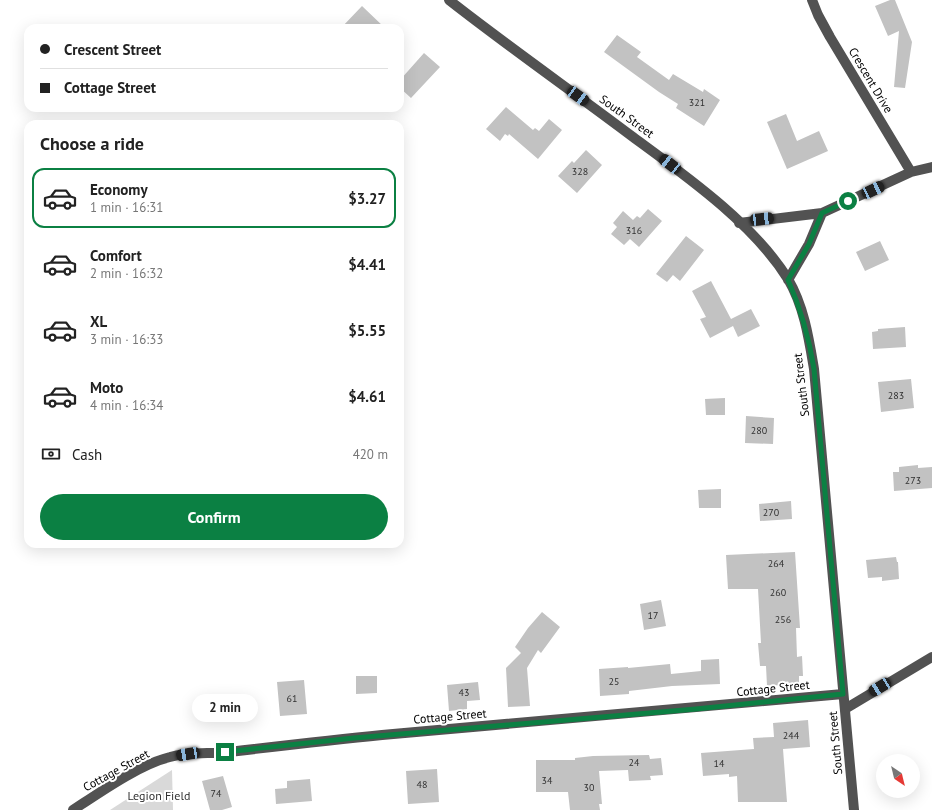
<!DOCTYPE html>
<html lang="en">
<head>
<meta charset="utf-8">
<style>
	:root { --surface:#fff; --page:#f2f2f2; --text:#222; --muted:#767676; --line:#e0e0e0; --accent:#0b8043 }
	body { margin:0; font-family:"PT Sans",sans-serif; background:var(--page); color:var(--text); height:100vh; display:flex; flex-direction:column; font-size:15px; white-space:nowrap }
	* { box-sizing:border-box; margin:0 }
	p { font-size:13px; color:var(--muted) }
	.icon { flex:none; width:22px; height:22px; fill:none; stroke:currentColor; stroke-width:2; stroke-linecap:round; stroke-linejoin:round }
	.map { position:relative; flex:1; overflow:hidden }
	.details { position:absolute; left:24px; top:120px; width:380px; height:428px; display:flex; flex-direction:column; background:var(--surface); border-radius:12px; box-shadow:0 4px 16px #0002 }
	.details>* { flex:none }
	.top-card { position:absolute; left:24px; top:24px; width:380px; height:88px; border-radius:12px; box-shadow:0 4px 16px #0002; display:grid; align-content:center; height:88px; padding:0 16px; background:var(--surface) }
	.needle { width:26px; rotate:145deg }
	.buttons { position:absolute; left:876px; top:754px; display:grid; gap:8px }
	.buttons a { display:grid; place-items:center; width:44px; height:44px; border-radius:50%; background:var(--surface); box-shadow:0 4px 16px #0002; font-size:20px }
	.end { position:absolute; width:18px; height:18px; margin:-9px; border:5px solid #0b8043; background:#fff; box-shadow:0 0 0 2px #fff }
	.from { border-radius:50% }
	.bubble { position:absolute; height:28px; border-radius:14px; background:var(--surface); box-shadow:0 4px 16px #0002; font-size:13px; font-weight:800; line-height:28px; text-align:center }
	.car { position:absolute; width:12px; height:24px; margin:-12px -6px; border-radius:5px; box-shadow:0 0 3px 1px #0007; background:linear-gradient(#222 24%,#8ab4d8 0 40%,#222 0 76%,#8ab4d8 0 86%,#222 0) }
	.top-card b { display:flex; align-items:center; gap:14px; height:38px; font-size:15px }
	.top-card b+b { border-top:1px solid var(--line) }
	.top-card i { width:10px; height:10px; background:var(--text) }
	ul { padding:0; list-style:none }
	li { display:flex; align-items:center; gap:12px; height:60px; margin:0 8px 6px; padding:0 8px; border:2px solid transparent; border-radius:12px }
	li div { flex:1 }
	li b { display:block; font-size:15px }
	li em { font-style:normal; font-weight:800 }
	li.on { border-color:var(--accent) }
	li>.icon { width:36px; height:36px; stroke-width:1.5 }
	h2 { padding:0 16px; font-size:18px; line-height:48px }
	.pay { display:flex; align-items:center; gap:10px; height:44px; padding:0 16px; font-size:15px }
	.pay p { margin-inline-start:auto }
	.primary-button { display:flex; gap:8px; margin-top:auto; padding:8px 16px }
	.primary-button a { flex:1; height:46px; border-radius:24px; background:var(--accent); color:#fff; font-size:16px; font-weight:800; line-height:46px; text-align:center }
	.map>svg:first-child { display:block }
	.green { fill:#d9d9d9 }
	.building { fill:#c2c2c2 }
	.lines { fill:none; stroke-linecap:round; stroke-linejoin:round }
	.minor { stroke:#525252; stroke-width:10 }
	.route { stroke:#0b8043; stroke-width:5 }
	.labels { text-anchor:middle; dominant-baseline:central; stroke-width:4; stroke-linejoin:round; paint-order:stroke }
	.number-label { font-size:10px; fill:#303030 }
	.street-label { font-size:12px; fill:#000; stroke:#fff }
	.park-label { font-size:12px; fill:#303030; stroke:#fff }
</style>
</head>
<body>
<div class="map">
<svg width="932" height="810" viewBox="0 0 932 810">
	<rect width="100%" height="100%" fill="#fff"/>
	<!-- green -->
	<path class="green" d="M172 770 173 810H110Z"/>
	<!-- building -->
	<path class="building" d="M890 0H895L912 42 905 88 894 87 899 31 888 36 875 6Z
		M362 6 385 28H341Z
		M617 35 641 52 637 57 669 80 673 74 703 92 704 89 720 100 704 126 676 108 678 104 659 92 604 52Z
		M424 53 440 67 411 98 400 88V80Z
		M506 107 533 130 535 128 539 131 549 119 562 130 538 159 509 134 508 136 505 134 500 141 486 129Z
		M786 114 797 141 819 131 828 151 787 169 767 122Z
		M586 150 602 165 577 193 558 176 572 161 574 163Z
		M648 209 662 221 639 247 630 239 624 245 611 234 617 227 613 223 623 211 633 220 637 216 640 218Z
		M686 236 704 250 680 281 673 275 667 282 656 274Z
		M880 241 889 260 865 271 856 252Z
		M711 281 731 319 751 309 760 326 738 337 733 326 710 338 700 319 706 317 692 291Z
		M905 327 906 347 873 349 872 332 878 331V329Z
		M911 379 914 408 881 412 878 382Z
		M725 398V415H706L705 399Z
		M746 416 774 418 773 444 745 443Z
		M918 465V468L932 467V488L894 491 893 472H899V467Z
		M721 489V508H699L698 490Z
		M791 501 792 519 760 521 759 504Z
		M795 552 800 628H796L797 657 802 656 803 676H799V684L767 686 766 666H760L758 643H761L758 589H728L726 555Z
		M896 557 897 562H898L899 579 882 581V577L868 578 866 560Z
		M661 600 666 626 644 630 640 604Z
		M542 612 560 627 541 653 538 650 527 668 530 706 508 707 506 668 521 653 515 647 528 628Z
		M719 659 720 684 672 686 629 691V694L600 696 599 669 628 667V668L670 664 671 674 701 671V660Z
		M356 676H377V693L356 694Z
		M304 680 307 714 280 716 277 682Z
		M478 682 480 700 467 701V709L449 711 447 685Z
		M226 699 228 716 203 719 200 702Z
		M808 720 810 747 783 749 787 802H738L737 776 729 777V774L703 776 701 753 754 749 753 738 774 737 773 723Z
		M649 755 650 759 661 758 663 775 650 776 651 780 629 781 628 770 599 771 602 804H599L600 810H570L568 792H536V760H575V758L593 756Z
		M437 769 439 802 408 804 406 771Z
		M223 776 232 807 222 810H210L202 781Z
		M310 779 312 801 276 804 275 789 287 788V781Z"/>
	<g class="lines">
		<!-- minor -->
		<path class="minor" d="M449 0C509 47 572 91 633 137 686 176 753 223 788 279 804 306 809 339 814 369L854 810
			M812 0 818 15 830 37 911 172
			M739 223 822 213 911 172 932 167
			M788 280 809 244 822 213
			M845 709 932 657
			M73 810C99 793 140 764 170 757 189 752 209 754 229 752 280 746 331 740 382 735 536 721 690 709 843 694"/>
	</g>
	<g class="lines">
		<!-- route -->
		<path class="route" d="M225 752 354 738 696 709 843 694 814 369C809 338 801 309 788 280L809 244 822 213 848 201"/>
	</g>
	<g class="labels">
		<!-- number labels -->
		<g class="number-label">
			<text x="697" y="102">321</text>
			<text x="580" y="171">328</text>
			<text x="634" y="230">316</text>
			<text x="896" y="395">283</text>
			<text x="759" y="430">280</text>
			<text x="913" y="480">273</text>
			<text x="771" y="512">270</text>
			<text x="776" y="563">264</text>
			<text x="778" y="592">260</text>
			<text x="653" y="615">17</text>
			<text x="783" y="619">256</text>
			<text x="614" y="681">25</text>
			<text x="464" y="692">43</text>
			<text x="292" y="698">61</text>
			<text x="791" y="735">244</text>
			<text x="634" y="762">24</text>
			<text x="719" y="763">14</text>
			<text x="547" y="780">34</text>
			<text x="422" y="784">48</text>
			<text x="589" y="787">30</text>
			<text x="216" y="793">74</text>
		</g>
		<!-- street labels -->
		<g class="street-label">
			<text transform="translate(871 80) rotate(59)">Crescent Drive</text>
			<text transform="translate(627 116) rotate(36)">South Street</text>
			<text transform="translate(801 385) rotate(-97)">South Street</text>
			<text transform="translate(773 688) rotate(-6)">Cottage Street</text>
			<text transform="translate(450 716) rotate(-5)">Cottage Street</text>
			<text transform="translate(835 743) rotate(-95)">South Street</text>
			<text transform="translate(116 770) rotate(-29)">Cottage Street</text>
		</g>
		<!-- park labels -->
		<g class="park-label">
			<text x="159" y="795">Legion Field</text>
		</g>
	</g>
</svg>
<div class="buttons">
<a><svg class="needle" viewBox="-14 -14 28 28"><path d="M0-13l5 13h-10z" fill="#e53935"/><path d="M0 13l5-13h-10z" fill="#767676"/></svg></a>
</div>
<i class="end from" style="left:848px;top:201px"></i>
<i class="end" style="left:225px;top:752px"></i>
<div class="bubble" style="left:192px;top:694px;width:66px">2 min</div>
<i class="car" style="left:578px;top:96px;rotate:126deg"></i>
<i class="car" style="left:670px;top:164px;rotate:308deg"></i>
<i class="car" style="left:873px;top:190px;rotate:65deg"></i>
<i class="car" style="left:762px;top:219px;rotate:84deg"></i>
<i class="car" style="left:880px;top:687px;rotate:239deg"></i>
<i class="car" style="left:188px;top:754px;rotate:261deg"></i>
<div class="top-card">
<b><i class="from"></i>Crescent Street</b>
<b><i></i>Cottage Street</b>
</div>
<section class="details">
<h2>Choose a ride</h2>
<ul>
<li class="on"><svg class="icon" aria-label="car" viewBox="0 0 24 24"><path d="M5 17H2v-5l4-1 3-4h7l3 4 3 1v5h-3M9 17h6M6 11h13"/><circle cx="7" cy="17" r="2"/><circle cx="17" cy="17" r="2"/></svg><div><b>Economy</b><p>1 min · 16:31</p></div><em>$3.27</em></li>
<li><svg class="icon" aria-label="car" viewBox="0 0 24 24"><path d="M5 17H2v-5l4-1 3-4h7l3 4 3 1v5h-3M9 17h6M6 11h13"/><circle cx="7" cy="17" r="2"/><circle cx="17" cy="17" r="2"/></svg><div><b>Comfort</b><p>2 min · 16:32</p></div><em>$4.41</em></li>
<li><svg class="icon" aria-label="car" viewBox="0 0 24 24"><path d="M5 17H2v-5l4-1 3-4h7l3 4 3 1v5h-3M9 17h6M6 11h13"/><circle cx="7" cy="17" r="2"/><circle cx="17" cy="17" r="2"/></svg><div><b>XL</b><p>3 min · 16:33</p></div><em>$5.55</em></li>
<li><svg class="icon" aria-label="car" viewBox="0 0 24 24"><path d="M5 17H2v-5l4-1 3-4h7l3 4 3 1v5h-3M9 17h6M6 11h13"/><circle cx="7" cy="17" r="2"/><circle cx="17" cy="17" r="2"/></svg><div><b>Moto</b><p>4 min · 16:34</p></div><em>$4.61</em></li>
</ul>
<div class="pay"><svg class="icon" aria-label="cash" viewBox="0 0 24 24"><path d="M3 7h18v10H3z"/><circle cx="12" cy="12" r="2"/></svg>Cash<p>420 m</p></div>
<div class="primary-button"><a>Confirm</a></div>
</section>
</div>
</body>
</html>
